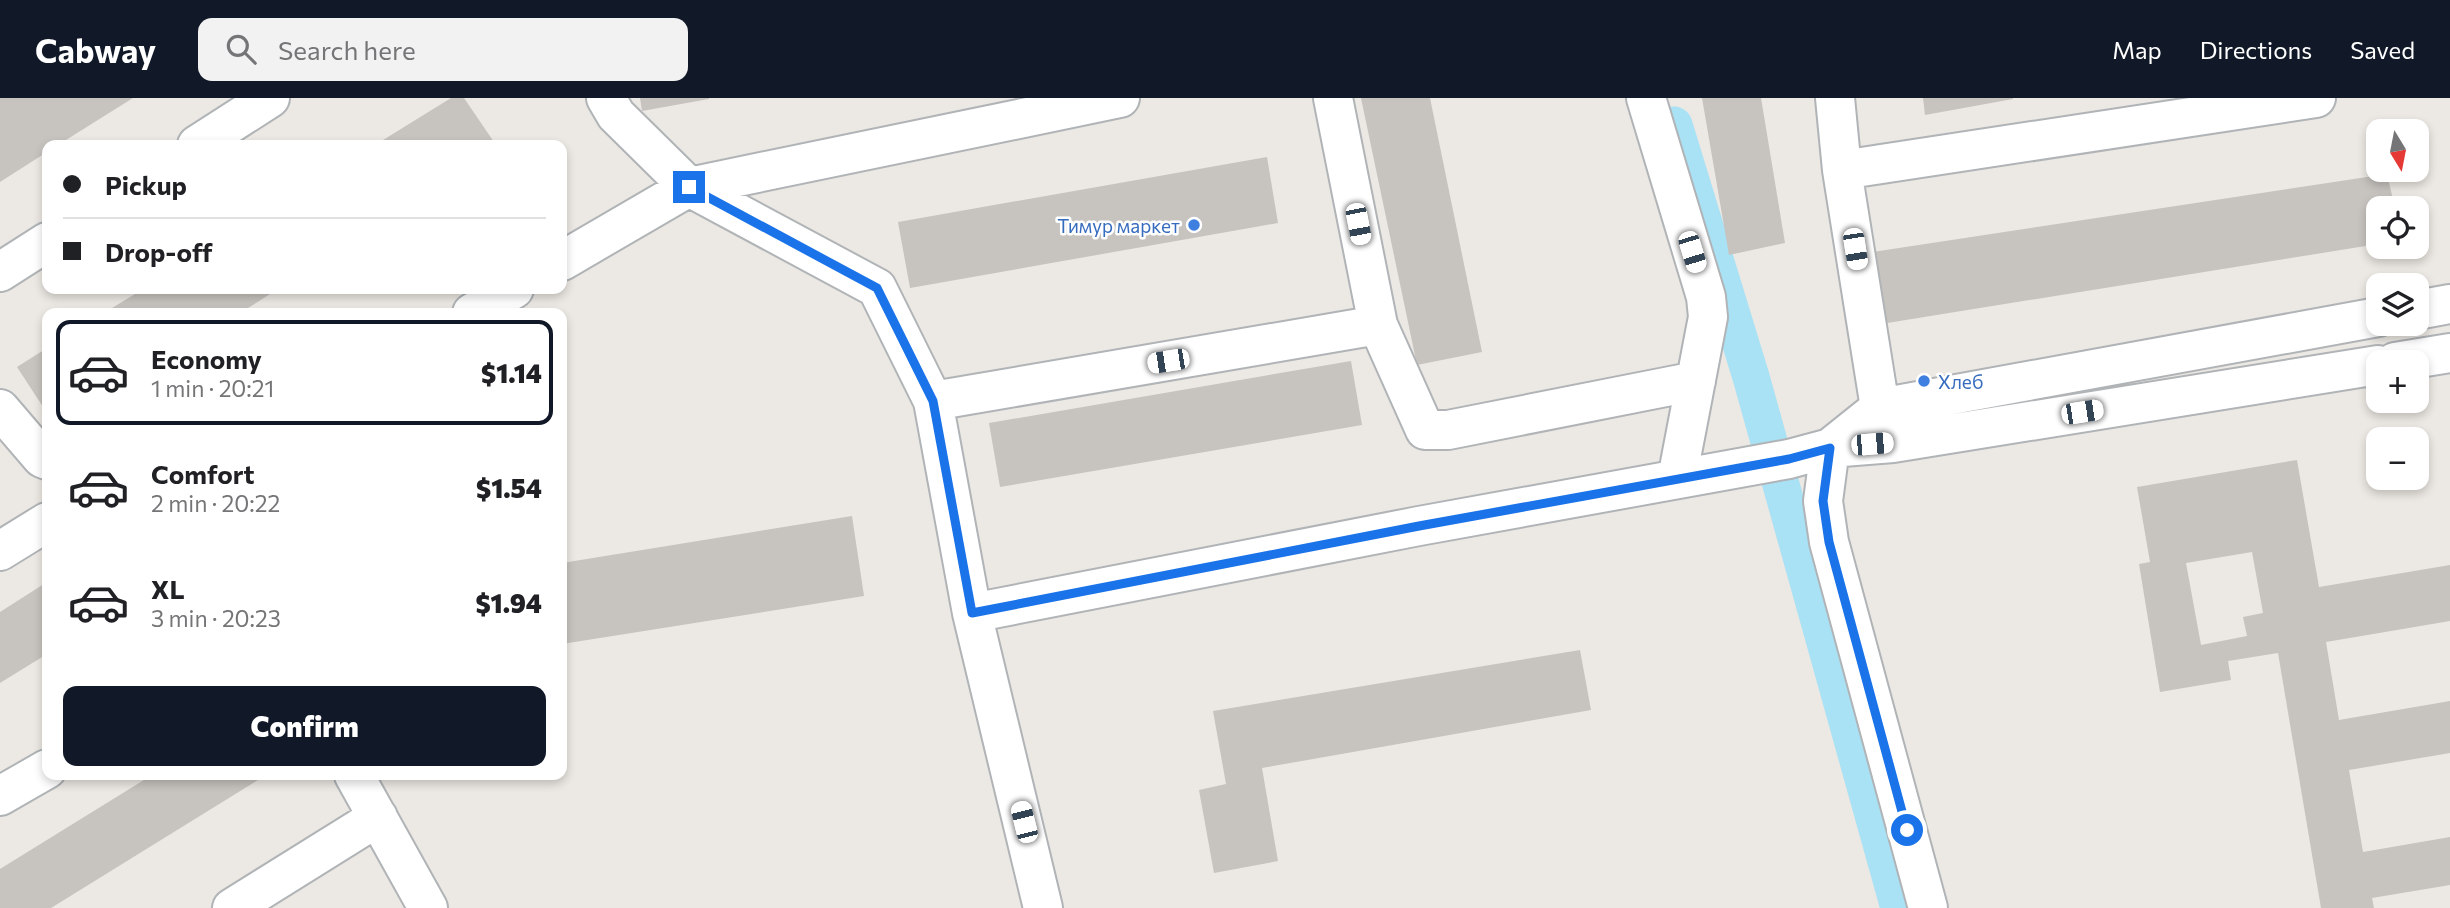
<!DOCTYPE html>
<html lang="en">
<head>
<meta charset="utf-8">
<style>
	:root { --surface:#fff; --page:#f2f2f2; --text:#202124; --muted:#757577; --line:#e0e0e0; --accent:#111827 }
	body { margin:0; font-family:Commissioner,sans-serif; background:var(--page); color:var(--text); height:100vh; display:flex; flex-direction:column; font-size:26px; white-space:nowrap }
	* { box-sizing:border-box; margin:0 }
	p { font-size:23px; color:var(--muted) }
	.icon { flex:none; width:38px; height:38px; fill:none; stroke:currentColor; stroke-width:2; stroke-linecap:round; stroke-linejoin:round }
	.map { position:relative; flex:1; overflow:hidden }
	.details { position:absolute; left:42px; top:210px; width:525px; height:472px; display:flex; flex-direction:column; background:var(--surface); border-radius:14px; box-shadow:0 4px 10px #0003 }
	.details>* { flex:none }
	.hud { position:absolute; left:42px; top:42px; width:525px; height:154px; border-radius:14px; box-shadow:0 4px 10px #0003; display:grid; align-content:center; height:154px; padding:0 21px; background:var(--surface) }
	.needle { width:46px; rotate:170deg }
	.fabs { position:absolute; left:2366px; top:21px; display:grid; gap:14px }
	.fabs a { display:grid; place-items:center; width:63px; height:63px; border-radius:14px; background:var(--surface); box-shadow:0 4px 10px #0003; font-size:35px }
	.end { position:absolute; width:32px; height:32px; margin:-16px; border:9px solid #1a73e8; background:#fff; box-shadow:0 0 0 4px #fff }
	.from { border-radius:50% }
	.car { position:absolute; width:21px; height:42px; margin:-21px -10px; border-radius:9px; box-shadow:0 0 5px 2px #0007; background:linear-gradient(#fff 24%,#345 0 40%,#fff 0 76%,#345 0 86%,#fff 0) }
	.hud b { display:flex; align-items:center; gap:24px; height:66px; font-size:26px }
	.hud b+b { border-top:2px solid var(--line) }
	.hud i { width:18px; height:18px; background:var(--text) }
	ul { padding:12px 0 0; list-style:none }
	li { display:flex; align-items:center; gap:21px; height:105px; margin:0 14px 10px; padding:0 7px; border:4px solid transparent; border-radius:14px }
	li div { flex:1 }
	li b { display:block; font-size:26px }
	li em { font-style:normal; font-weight:800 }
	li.on { border-color:var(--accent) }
	li>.icon { width:63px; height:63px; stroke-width:1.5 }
	.primary-button { display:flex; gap:14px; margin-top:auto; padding:14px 21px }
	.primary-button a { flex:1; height:80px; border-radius:14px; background:var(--accent); color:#fff; font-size:28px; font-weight:800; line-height:80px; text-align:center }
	header { display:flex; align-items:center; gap:42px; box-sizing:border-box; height:98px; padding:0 35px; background:var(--accent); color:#fff }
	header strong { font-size:33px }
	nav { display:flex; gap:38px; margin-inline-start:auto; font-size:24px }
	.search { width:490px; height:63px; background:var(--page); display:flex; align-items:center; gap:18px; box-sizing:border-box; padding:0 24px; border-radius:14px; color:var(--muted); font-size:26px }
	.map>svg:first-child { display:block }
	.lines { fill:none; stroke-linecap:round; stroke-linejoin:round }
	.canal { stroke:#a9e1f5; stroke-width:37 }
	.building { fill:#c7c3bf; fill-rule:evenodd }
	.minor-casing { stroke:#b0b4b7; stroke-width:42 }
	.minor { stroke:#fff; stroke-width:38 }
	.route { stroke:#1a73e8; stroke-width:9 }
	.shop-dot { fill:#3f7fe0; stroke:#fff; stroke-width:2.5 }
	.labels { text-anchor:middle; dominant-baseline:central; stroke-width:5; stroke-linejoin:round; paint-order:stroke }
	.shop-label { font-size:19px; fill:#366cbe; stroke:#fff; text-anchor:end }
</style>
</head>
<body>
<header>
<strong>Cabway</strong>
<div class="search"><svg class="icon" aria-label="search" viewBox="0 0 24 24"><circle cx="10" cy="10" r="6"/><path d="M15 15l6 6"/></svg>Search here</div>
<nav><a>Map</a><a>Directions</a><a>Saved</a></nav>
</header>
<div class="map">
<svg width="2450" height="810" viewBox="0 0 2450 810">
	<rect width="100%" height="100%" fill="#ece8e3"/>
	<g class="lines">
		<!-- canal -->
		<path class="canal" d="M1674 27 1751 279 1899 810"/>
	</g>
	<!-- building -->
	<path class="building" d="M0 0H133L58 47H47V54L0 84Z
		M451 0H464L496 47H375Z
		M640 0H709V1L642 13Z
		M1361 0H1430L1482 254 1417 267Z
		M1702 0H1761L1785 145 1729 157Z
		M1923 0H2013V1L1925 17Z
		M1267 59 1278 125 910 190 898 124Z
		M2387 76 2395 110H2378V146L1881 226 1866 155Z
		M143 191H278L240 215H104Z
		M47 250V315L17 269Z
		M1351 263 1362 327 1000 389 989 325Z
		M2297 362 2319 489 2450 467V523L2326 544 2339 622 2450 603V655L2349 672 2363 754 2450 739V787L2372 800 2374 810H2321L2278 555 2228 563 2231 582 2160 594 2139 466 2150 464 2137 389ZM2252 454 2263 515 2243 519 2247 538 2201 547 2186 465Z
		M852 418 864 498 562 546V465Z
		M47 484V556L0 585V514Z
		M1580 552 1591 612 1262 670 1278 763 1214 775 1199 692 1226 686 1213 613Z
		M152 677H266L51 810H0V771Z"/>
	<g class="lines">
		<defs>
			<path id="minor" d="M606 0 616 17 689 89 877 190 933 303 972 515 1043 810
				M1333 0 1378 227 1425 332H1448L1696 283
				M1646 0 1706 199 1708 219 1677 381
				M1835 0 1842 72 1880 310
				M197 47 270 0
				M1842 72 2316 0
				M562 163 689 89 1120 0
				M0 174 47 144
				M2417 212 2450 206
				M472 215 514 191
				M2395 264 2450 255
				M933 303 1378 227
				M0 311 42 360 47 362
				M0 453 47 424
				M972 515 1419 428 1789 361 1830 350 1893 345 2378 267
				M354 677 428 810
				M0 698 47 671
				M232 810 378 719
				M1928 810 1829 444 1823 403 1830 350 1880 310 2378 219"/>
		</defs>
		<!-- minor casing -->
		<use href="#minor" class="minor-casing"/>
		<!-- minor -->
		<use href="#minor" class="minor"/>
	</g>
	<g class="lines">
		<!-- route -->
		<path class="route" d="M689 89 877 190 933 303 972 515 1419 428 1789 361 1830 350 1823 403 1829 444 1907 732"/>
	</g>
	<!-- markers -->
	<g class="shop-dot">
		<circle cx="1194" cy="127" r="7"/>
		<circle cx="1924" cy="283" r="7"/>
	</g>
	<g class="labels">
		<!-- shop labels -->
		<g class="shop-label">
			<text x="1180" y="127">Тимур маркет</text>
			<text x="1938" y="283" text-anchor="start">Хлеб</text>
		</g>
	</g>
</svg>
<div class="fabs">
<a><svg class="needle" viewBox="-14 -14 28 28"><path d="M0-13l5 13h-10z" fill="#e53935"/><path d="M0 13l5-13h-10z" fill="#757577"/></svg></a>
<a><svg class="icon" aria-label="locate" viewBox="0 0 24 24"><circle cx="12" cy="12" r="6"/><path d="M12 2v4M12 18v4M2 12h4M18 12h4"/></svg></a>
<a><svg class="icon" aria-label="layers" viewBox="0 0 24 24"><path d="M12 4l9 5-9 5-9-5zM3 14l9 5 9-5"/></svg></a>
<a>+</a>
<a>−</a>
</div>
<i class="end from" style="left:1907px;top:732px"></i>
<i class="end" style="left:689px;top:89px"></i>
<i class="car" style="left:1358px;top:126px;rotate:169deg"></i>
<i class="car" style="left:1855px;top:151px;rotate:171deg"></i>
<i class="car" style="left:1692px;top:154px;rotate:163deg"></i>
<i class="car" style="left:1168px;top:263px;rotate:261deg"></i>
<i class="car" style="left:2082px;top:314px;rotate:81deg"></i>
<i class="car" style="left:1872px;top:346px;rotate:85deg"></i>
<i class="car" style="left:1024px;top:724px;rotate:346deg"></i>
<div class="hud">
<b><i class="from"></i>Pickup</b>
<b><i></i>Drop-off</b>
</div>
<section class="details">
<ul>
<li class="on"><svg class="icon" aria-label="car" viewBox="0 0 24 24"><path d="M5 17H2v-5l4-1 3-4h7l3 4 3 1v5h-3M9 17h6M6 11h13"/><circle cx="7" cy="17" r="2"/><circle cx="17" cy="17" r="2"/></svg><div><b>Economy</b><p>1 min · 20:21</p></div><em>$1.14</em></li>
<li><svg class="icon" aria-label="car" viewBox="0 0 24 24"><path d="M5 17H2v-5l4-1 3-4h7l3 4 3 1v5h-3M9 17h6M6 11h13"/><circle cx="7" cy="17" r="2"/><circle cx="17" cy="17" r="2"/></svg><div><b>Comfort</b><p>2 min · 20:22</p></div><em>$1.54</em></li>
<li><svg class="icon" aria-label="car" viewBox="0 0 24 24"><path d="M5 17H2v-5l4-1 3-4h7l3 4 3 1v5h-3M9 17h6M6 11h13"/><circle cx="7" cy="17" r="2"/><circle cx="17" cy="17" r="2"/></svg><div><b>XL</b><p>3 min · 20:23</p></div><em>$1.94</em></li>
</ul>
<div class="primary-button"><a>Confirm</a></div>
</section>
</div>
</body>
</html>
